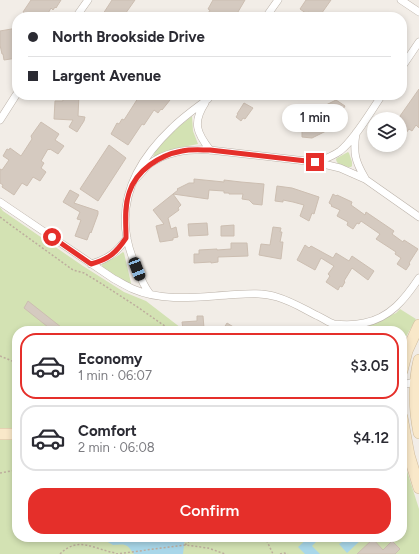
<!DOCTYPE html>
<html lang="en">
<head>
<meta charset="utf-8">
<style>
	:root { --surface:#fff; --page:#f7f7f7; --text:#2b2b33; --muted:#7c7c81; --line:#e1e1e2; --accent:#e52f2a }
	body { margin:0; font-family:Figtree,sans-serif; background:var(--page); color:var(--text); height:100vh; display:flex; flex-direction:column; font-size:15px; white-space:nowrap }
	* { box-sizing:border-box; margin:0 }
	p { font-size:13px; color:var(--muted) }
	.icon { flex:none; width:22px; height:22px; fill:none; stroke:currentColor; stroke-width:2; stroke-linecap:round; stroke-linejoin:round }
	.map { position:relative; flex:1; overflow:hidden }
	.side { position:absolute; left:12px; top:326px; width:395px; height:216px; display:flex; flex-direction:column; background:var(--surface); border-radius:16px; box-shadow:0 2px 6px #0003 }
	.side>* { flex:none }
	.top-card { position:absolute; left:12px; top:12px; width:395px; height:88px; border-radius:16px; box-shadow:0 2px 6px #0003; display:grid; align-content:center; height:88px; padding:0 16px; background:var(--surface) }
	.fabs { position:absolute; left:367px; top:112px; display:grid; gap:8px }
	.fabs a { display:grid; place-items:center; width:40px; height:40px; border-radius:50%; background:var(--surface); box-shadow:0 2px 6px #0003; font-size:20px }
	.end { position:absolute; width:18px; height:18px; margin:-9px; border:5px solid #e52f2a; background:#fff; box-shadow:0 0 0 2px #fff }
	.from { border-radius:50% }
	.bubble { position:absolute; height:28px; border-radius:14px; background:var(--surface); box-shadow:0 2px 6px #0003; font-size:13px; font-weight:600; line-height:28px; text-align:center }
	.car { position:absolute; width:12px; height:24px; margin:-12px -6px; border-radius:5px; box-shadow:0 0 3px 1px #0007; background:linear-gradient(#222 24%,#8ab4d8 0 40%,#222 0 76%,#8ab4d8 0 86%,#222 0) }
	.top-card b { display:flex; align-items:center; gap:14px; height:38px; font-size:15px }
	.top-card b+b { border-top:1px solid var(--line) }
	.top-card i { width:10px; height:10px; background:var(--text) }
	ul { padding:7px 0 0; list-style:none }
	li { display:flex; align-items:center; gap:12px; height:66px; margin:0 8px 6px; padding:0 8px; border:2px solid var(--line); border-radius:16px }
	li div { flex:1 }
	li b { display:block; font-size:15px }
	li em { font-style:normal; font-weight:600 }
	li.on { border-color:var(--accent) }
	li>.icon { width:36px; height:36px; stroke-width:1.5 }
	.button { display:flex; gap:8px; margin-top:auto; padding:8px 16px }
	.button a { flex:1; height:46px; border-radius:16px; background:var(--accent); color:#fff; font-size:16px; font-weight:600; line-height:46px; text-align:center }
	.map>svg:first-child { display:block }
	.green { fill:#d3e2b3 }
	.water { fill:#a9d7e9 }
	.building { fill:#d5cac0; stroke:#ccbeb1 }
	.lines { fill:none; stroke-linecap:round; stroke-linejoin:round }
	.street-casing { stroke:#bcb3aa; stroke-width:8 }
	.secondary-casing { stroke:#d0bc9d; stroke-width:12 }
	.path { stroke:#bdad9d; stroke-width:1.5; stroke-dasharray:2 2; stroke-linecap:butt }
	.street { stroke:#fff; stroke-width:7 }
	.secondary { stroke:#f9e8c9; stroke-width:11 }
	.route { stroke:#e52f2a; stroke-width:5 }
</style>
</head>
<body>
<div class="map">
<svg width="419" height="554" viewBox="0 0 419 554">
	<rect width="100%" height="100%" fill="#f2ede7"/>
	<!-- green -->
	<path class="green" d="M192 116 193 131 198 144 173 149 153 157C158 142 180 126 192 116Z
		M348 152 349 153 352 162V166L351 167C345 167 336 165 336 159L337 158Z
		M0 207 3 211 83 266 124 292 146 301 185 331H17V537H402V455L419 509V554H0Z
		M123 252 124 253 131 283 130 285H128L103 268 102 265V264L116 257Z
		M400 309 416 319 402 344V331H345L353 327 367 325 396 313Z"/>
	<!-- water -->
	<path class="water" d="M106 537H185L183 554H134C126 543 126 544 113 545L106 541Z
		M309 537 316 542 312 546 320 554H305L298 547Z
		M337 537H362L363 538 347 553 339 544 342 542Z"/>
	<!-- building -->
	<path class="building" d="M31 0H61L56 8 55 7 53 10 51 8 46 17H31L23 12Z
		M112 0H135L123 17H101Z
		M213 0H245L235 17H206L210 10 208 9Z
		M306 0H331L319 17H315L308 12 307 14 300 9Z
		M17 28V58L4 60 3 54H2L0 45V31Z
		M419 89V128L416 125 412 131 409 129 406 133 400 129V116Z
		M62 95H79L78 116 85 117 84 121 77 132 69 127 73 120 54 119 55 101H63Z
		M140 95H163L170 100 162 110 161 109 158 113 154 110 144 125 142 124 128 145 111 134 117 123 119 124 122 119 124 120Z
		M336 100 345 106 332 128 312 138 302 137V122L308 123 327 113 324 106Z
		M244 103 253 108 245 119 243 118 241 121 236 117 238 114H237Z
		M41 122 59 134 55 140 64 146 58 154 50 149 49 150 48 149 41 161 44 163 41 168 46 172 40 181 33 177 27 186 22 183 14 195 2 187 3 185 0 183V169L2 170 9 160 3 156 7 149 9 150 10 148 21 156 32 139 31 136Z
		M109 145 126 158 98 201 80 189Z
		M194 179 224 182V180L241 182 264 184 262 205 253 204 249 200 242 199 243 194H229V193H224V191L209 190 208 199 173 194 178 190 177 189 189 183H194Z
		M277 186 292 188 319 197 314 214 312 213 309 221 300 216 304 205 293 202 283 200V202L275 201Z
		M70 190 79 195 74 203 98 211V214L91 233 90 232 87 240 75 236 81 220 77 219 80 212 63 202Z
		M173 194 181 205 178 208 179 210 168 218 171 229 176 227 178 237 173 238V240L160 242 156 226 164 224 153 210Z
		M333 194 336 196 337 195 352 202 351 205 365 215 366 212 394 231 392 234 403 242 404 240 418 249 409 263 410 264 406 270 397 264 401 258 395 254 396 252 376 239 380 234 361 221 359 224 357 223 353 229 347 225 348 222 337 216 340 210 331 206 332 205 329 203Z
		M207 223 208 235 189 236 188 224Z
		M234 225V236H221V226Z
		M273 227 281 228 280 232H282L280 242H283L281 259 259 255 261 244 270 245Z
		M231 243H247L248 256 218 257V262L211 263V262L194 263V254H199V250L217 249V250L231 249Z
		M305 245 309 248 311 246 333 258 336 253 349 261 352 256 374 271 368 280 352 268 344 281 345 282 342 287 340 286 338 290 326 282 330 276 328 274 334 266 321 258 315 270 297 260Z
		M28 301 66 331H53L24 308Z
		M197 316H203L204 328 183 329 182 322 197 321Z
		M227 323 240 331H222Z
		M373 539 383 550 392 541 400 549 395 554H357Z"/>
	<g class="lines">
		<defs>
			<path id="street" d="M401 0 419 12
				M76 17 88 0
				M266 17 278 0
				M402 67 419 42
				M205 103C192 123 197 133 210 150
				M0 120 16 95
				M356 133C353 153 355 161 365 178
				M317 162C325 159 333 156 340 151 355 139 371 111 382 95
				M134 180C139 176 143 171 147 166 165 151 188 149 210 150L315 162 340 168 365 179 419 217
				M0 202 114 279C120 282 126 286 133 289 163 302 197 297 228 295 245 294 261 292 277 297 291 301 304 309 318 316 323 318 329 323 334 324 344 325 355 325 364 323 390 318 405 299 419 278
				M91 264C108 259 116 253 127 238
				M150 294C142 284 138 271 133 259 113 208 134 164 172 128 183 117 196 108 208 99L210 95
				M402 385 415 382"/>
			<path id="secondary" d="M419 360C413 385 414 408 419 433
				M402 371 407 351 419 325
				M402 417 409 455 419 488
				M0 434H17"/>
		</defs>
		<!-- street casing -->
		<use href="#street" class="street-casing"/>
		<!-- secondary casing -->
		<use href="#secondary" class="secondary-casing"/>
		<!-- path -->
		<path class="path" d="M0 217 12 226 73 270 84 273 102 284 136 306 172 331
			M0 356 17 363
			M0 473 17 470
			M265 537 273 554
			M185 545 194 537
			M60 554C79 535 95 550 116 553
			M116 554 185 545 208 548 225 554
			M280 554 284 553 288 554"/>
		<!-- street -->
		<use href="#street" class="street"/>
		<!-- secondary -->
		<use href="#secondary" class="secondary"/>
	</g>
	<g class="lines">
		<!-- route -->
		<path class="route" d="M52 237 91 264C109 259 116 253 126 238 126 223 124 208 129 193 136 170 160 155 182 151 191 149 201 150 210 150L315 162"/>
	</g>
</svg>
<div class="fabs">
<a><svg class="icon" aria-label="layers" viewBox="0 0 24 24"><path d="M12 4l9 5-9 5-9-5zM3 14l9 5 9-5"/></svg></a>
</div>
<i class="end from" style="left:52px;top:237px"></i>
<i class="end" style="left:315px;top:162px"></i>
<div class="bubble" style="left:282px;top:104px;width:66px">1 min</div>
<i class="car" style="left:137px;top:269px;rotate:159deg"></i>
<div class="top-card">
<b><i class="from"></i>North Brookside Drive</b>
<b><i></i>Largent Avenue</b>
</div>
<section class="side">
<ul>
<li class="on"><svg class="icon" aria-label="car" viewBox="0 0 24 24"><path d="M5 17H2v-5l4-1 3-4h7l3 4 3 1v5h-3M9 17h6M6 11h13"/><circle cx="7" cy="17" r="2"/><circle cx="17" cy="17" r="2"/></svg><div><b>Economy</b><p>1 min · 06:07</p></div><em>$3.05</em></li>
<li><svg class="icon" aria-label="car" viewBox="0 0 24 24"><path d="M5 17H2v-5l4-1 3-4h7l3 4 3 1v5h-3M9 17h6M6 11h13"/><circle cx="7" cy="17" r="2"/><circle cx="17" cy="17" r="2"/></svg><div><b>Comfort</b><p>2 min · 06:08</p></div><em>$4.12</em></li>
</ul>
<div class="button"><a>Confirm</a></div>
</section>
</div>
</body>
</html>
